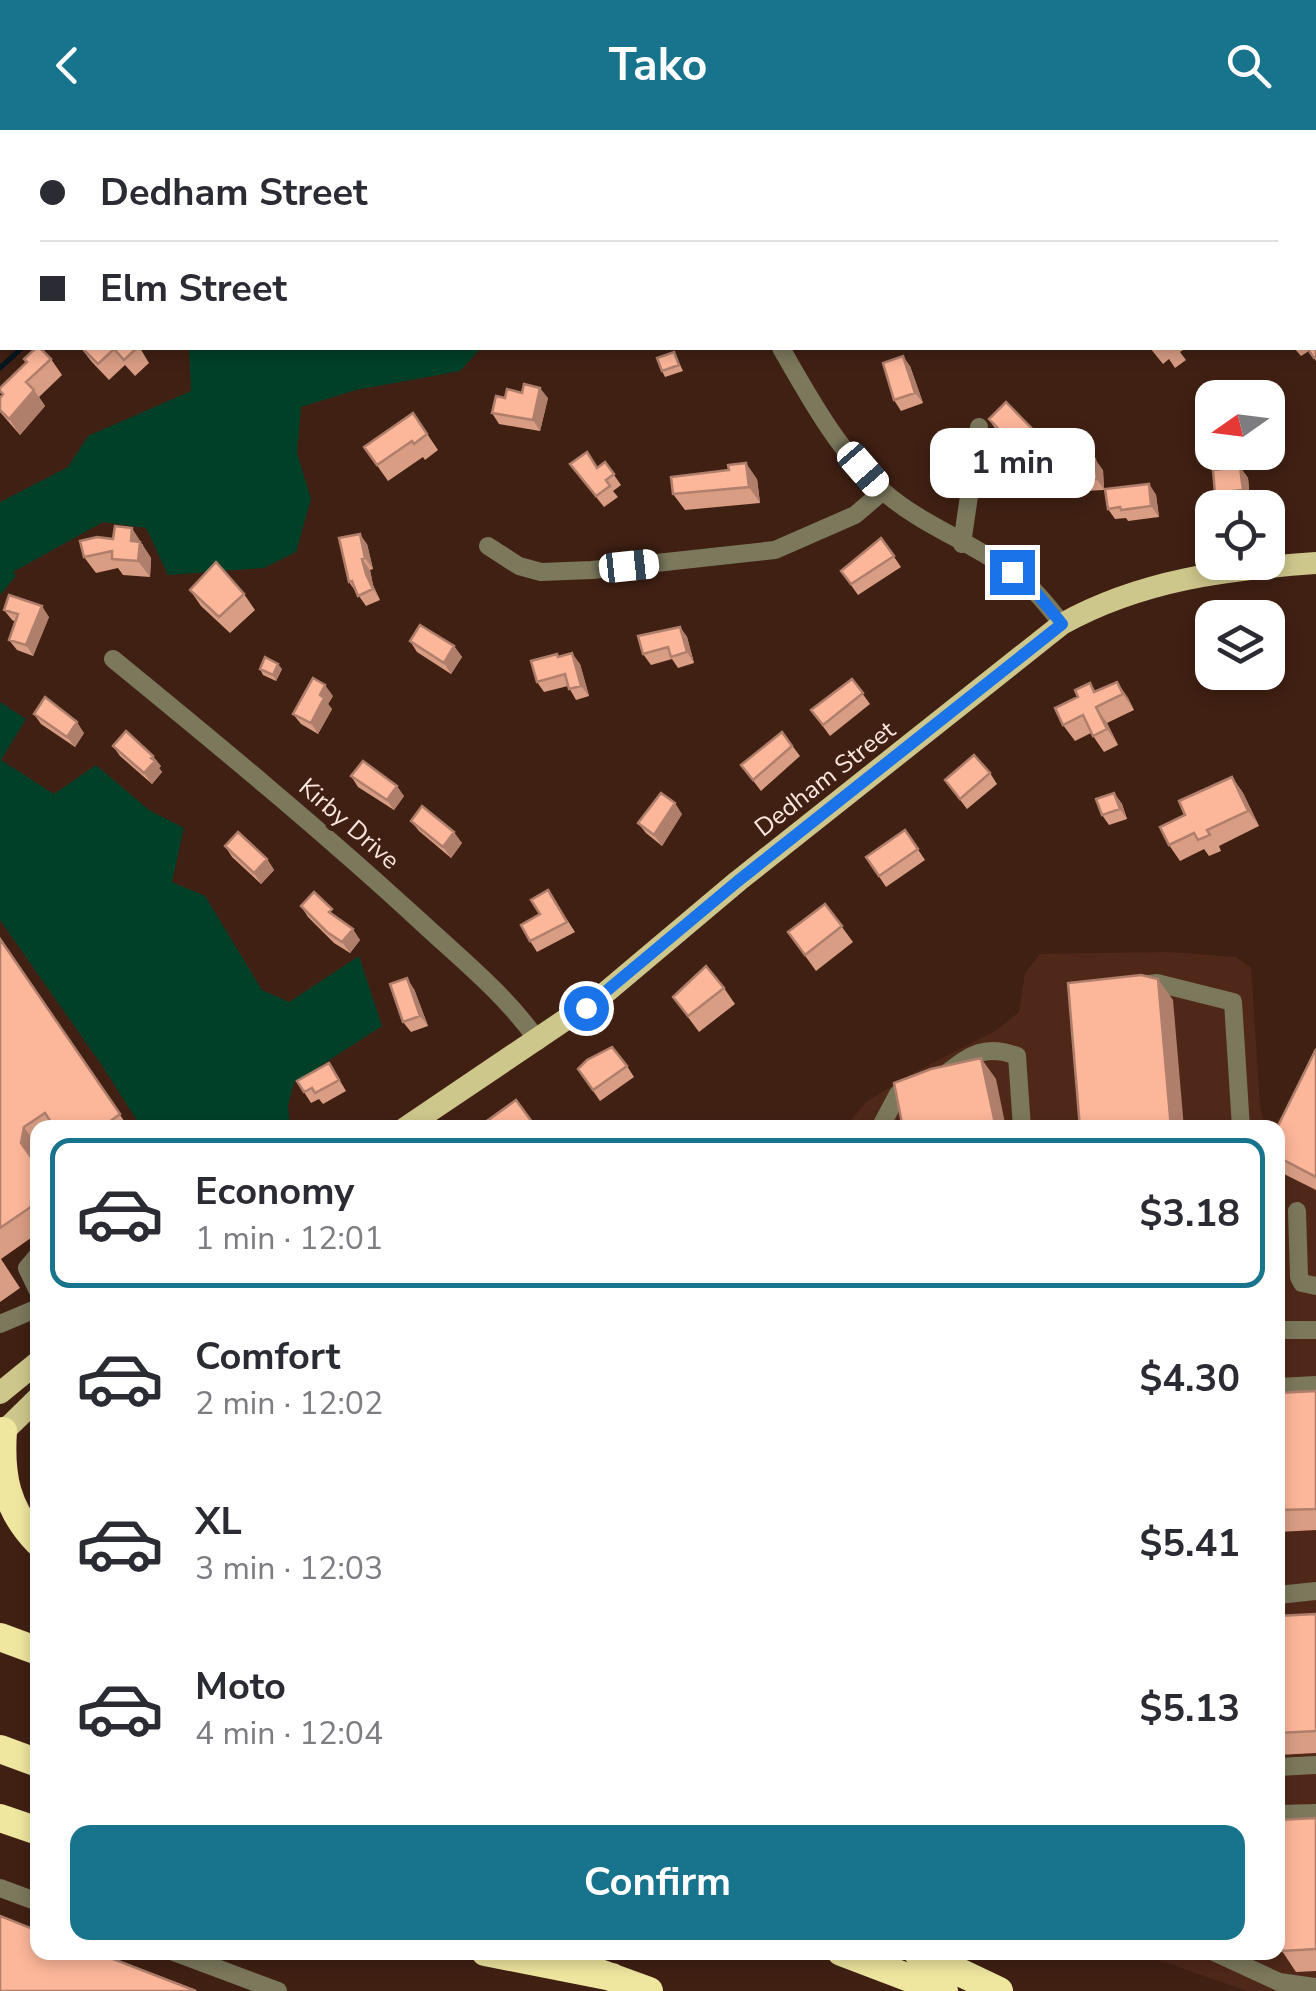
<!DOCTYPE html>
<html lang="en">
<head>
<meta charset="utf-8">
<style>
	:root { --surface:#fff; --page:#f2f2f3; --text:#2b2b33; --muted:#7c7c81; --line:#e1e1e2; --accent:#18738c }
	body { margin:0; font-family:"Nunito Sans",sans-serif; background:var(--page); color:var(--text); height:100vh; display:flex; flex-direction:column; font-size:38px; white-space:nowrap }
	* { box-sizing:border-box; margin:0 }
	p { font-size:32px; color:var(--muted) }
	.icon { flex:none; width:55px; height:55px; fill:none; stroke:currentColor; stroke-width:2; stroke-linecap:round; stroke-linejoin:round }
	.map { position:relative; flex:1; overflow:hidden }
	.panel { position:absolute; left:30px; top:990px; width:1255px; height:840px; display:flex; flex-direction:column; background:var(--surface); border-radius:20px; box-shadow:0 5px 15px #0003 }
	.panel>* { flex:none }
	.guide { position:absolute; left:0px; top:0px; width:1318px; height:220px; box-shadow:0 5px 15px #0003; display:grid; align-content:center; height:220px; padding:0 40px; background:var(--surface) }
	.needle { width:65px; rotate:256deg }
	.fabs { position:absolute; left:1195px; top:250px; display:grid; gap:20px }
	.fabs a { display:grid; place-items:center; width:90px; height:90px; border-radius:20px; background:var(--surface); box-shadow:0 5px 15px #0003; font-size:50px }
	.end { position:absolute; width:45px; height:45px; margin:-22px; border:12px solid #1a73e8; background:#fff; box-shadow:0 0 0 5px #fff }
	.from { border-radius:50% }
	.bubble { position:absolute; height:70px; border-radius:20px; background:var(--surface); box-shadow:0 5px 15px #0003; font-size:32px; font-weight:700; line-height:70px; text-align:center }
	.car { position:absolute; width:30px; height:60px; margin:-30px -15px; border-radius:12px; box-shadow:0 0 8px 2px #0007; background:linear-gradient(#fff 24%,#345 0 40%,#fff 0 76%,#345 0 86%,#fff 0) }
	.guide b { display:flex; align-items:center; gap:35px; height:95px; font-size:38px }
	.guide b+b { border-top:2px solid var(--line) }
	.guide i { width:25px; height:25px; background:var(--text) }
	ul { padding:18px 0 0; list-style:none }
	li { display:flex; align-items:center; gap:30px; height:150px; margin:0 20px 15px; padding:0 20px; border:5px solid transparent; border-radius:20px }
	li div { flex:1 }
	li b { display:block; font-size:38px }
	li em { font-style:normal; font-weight:700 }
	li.on { border-color:var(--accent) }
	li>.icon { width:90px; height:90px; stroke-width:1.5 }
	.action { display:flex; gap:20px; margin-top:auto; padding:20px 40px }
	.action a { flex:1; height:115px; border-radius:20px; background:var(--accent); color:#fff; font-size:40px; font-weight:700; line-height:115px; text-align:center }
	header { display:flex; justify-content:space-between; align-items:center; height:130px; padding:0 40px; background:var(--accent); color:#fff; font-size:45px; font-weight:700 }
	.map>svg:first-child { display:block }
	.built { fill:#4f2819 }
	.green { fill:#004029 }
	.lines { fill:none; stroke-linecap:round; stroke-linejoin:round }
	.stream { stroke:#00171f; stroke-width:5 }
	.minor { stroke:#7b785c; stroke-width:18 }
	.major { stroke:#cec78c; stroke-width:22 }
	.highway { stroke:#efe69f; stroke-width:28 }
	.wall { fill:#d99d84 }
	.shaded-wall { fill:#b07f6c }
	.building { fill:#fcb69a; stroke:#b07f6c; stroke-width:2.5 }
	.route { stroke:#1a73e8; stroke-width:12 }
	.labels { text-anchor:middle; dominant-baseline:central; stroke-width:10; stroke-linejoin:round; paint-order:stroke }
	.street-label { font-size:25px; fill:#fbe5dd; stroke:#402013 }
</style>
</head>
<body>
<header><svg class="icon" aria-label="back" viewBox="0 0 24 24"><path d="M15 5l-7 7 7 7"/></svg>Tako<svg class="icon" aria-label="search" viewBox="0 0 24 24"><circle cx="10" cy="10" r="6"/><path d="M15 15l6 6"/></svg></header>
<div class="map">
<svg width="1316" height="1861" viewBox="0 0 1316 1861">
	<rect width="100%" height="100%" fill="#402013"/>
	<!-- built -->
	<path class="built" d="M1169 822 1236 827 1251 838 1260 977 1264 991 1272 993 1281 987 1316 926V1861H1247L1139 1823 1278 1822V998H844L866 972 913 943 997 900 1019 882 1025 843 1040 824Z"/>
	<!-- green -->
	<path class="green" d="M189 218H481L460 241 356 260 301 277 297 323 311 369 296 422 264 438 168 445 146 398 103 392 13 442 16 446 0 465V372L68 337 88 306 191 261Z
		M0 572 26 589 1 630 54 664 96 635 149 680 184 698 172 752 205 766 262 860 289 872 359 826 382 896 294 953 288 975 290 997H141L103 937 0 790Z"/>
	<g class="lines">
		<!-- stream -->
		<path class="stream" d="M334 2V0
			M0 238 22 218"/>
		<!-- minor -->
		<path class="minor" d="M615 0 619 2
			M1241 0 1242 2
			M493 2 495 0
			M1315 113 1316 115
			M0 172 2 170
			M781 218C809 267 840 324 884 362 923 396 974 413 1015 444 1034 458 1048 476 1062 494
			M962 414 979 297
			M488 416 519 436 541 442 592 440 775 420 855 385 883 361
			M113 529C217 614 321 700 420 791 461 829 506 865 538 911
			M1141 855 1157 853 1233 872 1241 998
			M939 949C966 929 980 912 1017 926L1022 998
			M880 998 898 964 915 958
			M1297 1081 1299 1147 1302 1153 1316 1156
			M38 1125 27 1138 38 1161
			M0 1194 38 1178
			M1278 1200H1316
			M1278 1257 1316 1255
			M1278 1465 1316 1461
			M1278 1637 1316 1635
			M1278 1684 1316 1683
			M0 1758 38 1772
			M174 1822 278 1861
			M1214 1822 1279 1852 1316 1857"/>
		<!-- major -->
		<path class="major" d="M405 998 605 863 738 751 1062 494C1141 450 1228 439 1316 433
			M0 1263 38 1232
			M0 1305 38 1268"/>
		<!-- highway -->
		<path class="highway" d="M3 1301C0 1345 6 1379 38 1412
			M0 1507 38 1521
			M0 1619 38 1633
			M0 1688 38 1701
			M485 1822 612 1847
			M841 1822 944 1861
			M917 1822 999 1861
			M594 1841 649 1861"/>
	</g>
	<!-- wall -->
	<path class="wall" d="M1316 194V231L1309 221 1301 226 1294 218H1315Z
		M81 218H140L149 233 135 246 125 235 109 250 91 231Z
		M1150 218H1181L1183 220 1180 222 1186 230 1175 238 1169 229 1163 234Z
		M674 222 683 241 665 247 662 241Z
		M51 229 62 245 39 267 45 276 20 305 0 282V268L3 265 0 261Z
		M910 236 923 273 901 281 894 270Z
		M548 268 540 301 499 294 492 283Z
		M413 283 438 320 425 330 423 327 388 351 364 317Z
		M989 289 1039 306 1047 317 1030 333 996 300Z
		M605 332 621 355 613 361 618 367 604 377 570 334 597 338Z
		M1240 337 1248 348 1250 371 1223 374 1215 363Z
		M1103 340 1104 360 1084 361 1077 350Z
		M757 349 760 373 685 380 673 364Z
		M1149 354 1156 365 1159 387 1128 391 1126 388 1115 389 1108 379Z
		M881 408 901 437 858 465 841 441Z
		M143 414V416L151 428 150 447 123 445 118 438 96 443 84 427Z
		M367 414 373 439 370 440 373 455 380 470 366 476 349 452Z
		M190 460 244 464 255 480 230 503 201 476Z
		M4 480 49 487 33 526 17 520 9 510 16 492 12 490Z
		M680 497 687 507 694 533 678 538 672 529 651 535 643 524Z
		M410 511 454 516 462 527 451 544 417 522Z
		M559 526 580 534 589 566 576 570 568 556 544 562 537 552Z
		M260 539H282L276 551 263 545Z
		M852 549 870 574 830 606 811 580Z
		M1117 552 1128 568 1134 580 1107 593 1118 615 1104 622 1091 603 1075 611 1063 595 1078 567 1090 553 1096 562Z
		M333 566 328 574 332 579 318 604 301 594 293 584Z
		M34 584 84 603 75 617 41 594Z
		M782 602 800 626 761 661 741 635Z
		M113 616 161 636 159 638 162 642 152 654 120 626Z
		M990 643 997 654 967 679 945 650Z
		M351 646 404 666 394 680 358 657Z
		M1232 647 1243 663 1259 696 1219 716 1221 721 1209 726 1204 719 1180 731 1169 715 1185 685Z
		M1114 663 1122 674 1127 689 1109 695 1102 685Z
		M682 684 662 716 646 703 638 693Z
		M411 691 462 713 451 728 419 701Z
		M905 700 925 730 886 757 866 727Z
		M225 716 267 729 274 740 261 754 232 727Z
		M548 760 575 802 537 822 530 811Z
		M825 774 853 812 816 841 788 802Z
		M301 776 339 789 360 810 350 823 334 813 308 787Z
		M0 809 129 998H38L36 1034 38 1037V1103L1 1129 20 1158 0 1172Z
		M724 858 735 874 699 902 673 867Z
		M414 859 428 896 411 902 403 892Z
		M1316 919V1060L1280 1042 1278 1039V998Z
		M627 936 634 947 600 971 578 939Z
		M336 944 346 961 323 974 319 969 311 973 304 962Z
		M1316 1261V1400L1278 1402V1263Z
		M1316 1484V1623L1278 1625V1486Z
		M1316 1688V1841L1296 1842 1282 1821 1281 1810H1278V1690Z"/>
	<!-- shaded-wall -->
	<path class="shaded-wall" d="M903 226 910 236 923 273 915 263Z
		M540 258 548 268 540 301 533 290Z
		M34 260 45 276 20 305 9 289Z
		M1095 329 1103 340 1104 360 1097 349Z
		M746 333 757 349 760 373 749 357Z
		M1240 337 1248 348 1250 371 1243 360Z
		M1149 354 1156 365 1159 387 1151 376Z
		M132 398 151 428 150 447 138 431 131 411Z
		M360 404 367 414 373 439 365 428Z
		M362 429 370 440 373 455 380 470 373 459 366 444Z
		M42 476 49 487 33 526 26 515Z
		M680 497 687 507 694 533 687 522Z
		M454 516 462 527 451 544 444 533Z
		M572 523 580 534 589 566 581 556Z
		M278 534 282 539 276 551 273 545Z
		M1117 552 1128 568 1134 580 1123 564Z
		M325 555 333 566 328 574 332 579 318 604 311 593 320 565Z
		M1096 577 1107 593 1118 615 1107 599Z
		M77 592 84 603 75 617 67 607Z
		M153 626 161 636 159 638 162 642 152 654 144 643Z
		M1232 647 1243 663 1259 696 1248 681Z
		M397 656 404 666 394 680 387 670Z
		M1114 663 1122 674 1127 689 1120 679Z
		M675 673 682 684 662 716 654 705Z
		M454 702 462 713 451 728 443 717Z
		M267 729 274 740 261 754 254 743Z
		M353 799 360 810 350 823 342 812Z
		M407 848 414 859 428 896 420 886Z
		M1158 849 1173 870 1184 998H1171Z
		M981 928 996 949 1006 998H996Z
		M24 997 38 1017 36 1034 21 1013Z"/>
	<!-- building -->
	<path class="building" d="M17 0H86L87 2H17Z
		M1315 194 1316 227 1314 228 1307 218H1315Z
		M36 218H40L51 229 26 252 34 260 9 289 0 280V268L3 264 0 261V258L27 232 24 229Z
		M82 218H137L124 230 114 219 98 234Z
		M674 222 679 235 662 241 657 228Z
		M903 226 915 263 894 270 883 233Z
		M524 254 540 258 533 290 492 283 496 266 505 268 507 259 522 263Z
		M1006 272 1039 306 1022 323 989 289Z
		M413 283 427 304 414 314 412 311 377 335 364 317Z
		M587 322 597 338 605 332 614 344 606 350 610 356 596 366 570 334Z
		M1095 329 1097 349 1077 350 1075 331Z
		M746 333 749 357 673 364 671 347 729 340 728 335Z
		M1240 337 1243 360 1215 363 1213 340Z
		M1149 354 1151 376 1121 380 1120 377 1108 379 1105 359Z
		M115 396 132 398 131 411 140 412 138 431 112 429V421L84 427 80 411 97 407 113 409Z
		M360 404 365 428 362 429 366 444 373 459 358 466 352 451 349 452 339 408Z
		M881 408 894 426 851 454 841 441Z
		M216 432 244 464 219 487 190 460Z
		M9 465 42 476 26 515 9 510 18 484 4 480Z
		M420 495 454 516 444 533 410 511Z
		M680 497 687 522 671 527 668 517 643 524 638 506Z
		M572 523 581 556 569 559 565 544 537 552 531 531 557 524 558 527Z
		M265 527 278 534 273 545 260 539Z
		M313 548 325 555 320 565 324 568 311 593 293 584Z
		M852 549 863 563 823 595 811 580Z
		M1117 552 1123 564 1096 577 1107 599 1093 606 1083 585 1063 595 1055 578 1078 567 1075 560 1090 553 1094 562Z
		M45 567 77 592 67 607 34 584Z
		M126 601 153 626 151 628 155 631 144 643 113 616Z
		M782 602 792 616 753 650 741 635Z
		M974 625 990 643 960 669 945 650Z
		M363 631 397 656 387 670 351 646Z
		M1232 647 1248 681 1207 700 1210 705 1198 710 1194 703 1169 715 1160 697 1185 685 1179 671Z
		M661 663 675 673 654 705 638 693Z
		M1114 663 1120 679 1102 685 1096 669Z
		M422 676 454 702 443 717 411 691Z
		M905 700 918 719 879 746 866 727Z
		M238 702 267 729 254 743 225 716Z
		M548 760 567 792 530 811 521 795 540 784 531 770Z
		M314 762 332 779 329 782 353 799 342 812 327 802 301 776Z
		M825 774 842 796 805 825 788 802Z
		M0 809 120 984 101 998H55L45 983 24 997 21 1013 38 1037V1072L0 1098Z
		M706 836 724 858 688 886 673 867Z
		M1141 845 1158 849 1171 998H1080L1068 853Z
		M407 848 420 886 403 892 390 854Z
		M612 917 627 936 593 960 578 939 587 930Z
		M1316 919V1047L1278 1027 1277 998Z
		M981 928 996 998H903L894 953 931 939Z
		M329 933 339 950 315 963 312 958 304 962 297 951Z
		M516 970 532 992 523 998H480V996Z
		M1316 1261V1379L1278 1380V1263Z
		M1316 1484V1601L1278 1603V1486Z
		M1316 1688V1819L1282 1821 1280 1788H1278V1690Z
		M0 1786 38 1801V1822H95L196 1861H0Z"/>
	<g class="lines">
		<!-- route -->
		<path class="route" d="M586 878 738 751 1062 494 1033 459 1012 442"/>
	</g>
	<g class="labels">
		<!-- street labels -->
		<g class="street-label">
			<text transform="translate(825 649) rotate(-38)">Dedham Street</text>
			<text transform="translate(349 694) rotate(41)">Kirby Drive</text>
		</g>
	</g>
</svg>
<div class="fabs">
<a><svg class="needle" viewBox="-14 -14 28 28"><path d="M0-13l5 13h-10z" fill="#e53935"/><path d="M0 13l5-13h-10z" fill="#7c7c81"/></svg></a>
<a><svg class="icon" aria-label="locate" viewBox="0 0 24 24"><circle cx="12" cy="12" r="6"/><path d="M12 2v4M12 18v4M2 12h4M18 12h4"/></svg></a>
<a><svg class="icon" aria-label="layers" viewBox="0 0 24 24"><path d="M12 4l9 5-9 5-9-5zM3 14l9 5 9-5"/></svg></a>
</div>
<i class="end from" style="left:586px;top:878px"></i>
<i class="end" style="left:1012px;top:442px"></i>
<div class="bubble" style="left:930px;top:298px;width:165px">1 min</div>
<i class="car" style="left:863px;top:339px;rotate:139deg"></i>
<i class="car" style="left:629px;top:436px;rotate:84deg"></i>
<div class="guide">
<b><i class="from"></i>Dedham Street</b>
<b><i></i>Elm Street</b>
</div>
<section class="panel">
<ul>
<li class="on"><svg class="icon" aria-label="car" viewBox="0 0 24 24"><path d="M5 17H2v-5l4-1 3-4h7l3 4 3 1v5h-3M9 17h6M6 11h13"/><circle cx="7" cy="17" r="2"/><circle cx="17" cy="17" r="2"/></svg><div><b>Economy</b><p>1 min · 12:01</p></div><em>$3.18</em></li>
<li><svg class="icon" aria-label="car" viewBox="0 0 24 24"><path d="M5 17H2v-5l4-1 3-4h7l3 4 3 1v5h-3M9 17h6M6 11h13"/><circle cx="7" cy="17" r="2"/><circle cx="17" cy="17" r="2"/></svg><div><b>Comfort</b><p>2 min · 12:02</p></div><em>$4.30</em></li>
<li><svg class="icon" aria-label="car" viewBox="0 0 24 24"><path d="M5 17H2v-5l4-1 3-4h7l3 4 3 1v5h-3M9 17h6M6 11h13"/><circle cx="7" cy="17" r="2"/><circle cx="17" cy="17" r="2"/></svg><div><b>XL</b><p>3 min · 12:03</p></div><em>$5.41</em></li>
<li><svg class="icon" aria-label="car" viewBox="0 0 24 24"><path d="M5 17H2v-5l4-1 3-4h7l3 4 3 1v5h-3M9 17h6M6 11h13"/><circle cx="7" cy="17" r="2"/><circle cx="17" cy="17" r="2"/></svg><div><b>Moto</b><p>4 min · 12:04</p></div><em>$5.13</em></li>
</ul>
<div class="action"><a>Confirm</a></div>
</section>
</div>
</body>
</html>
